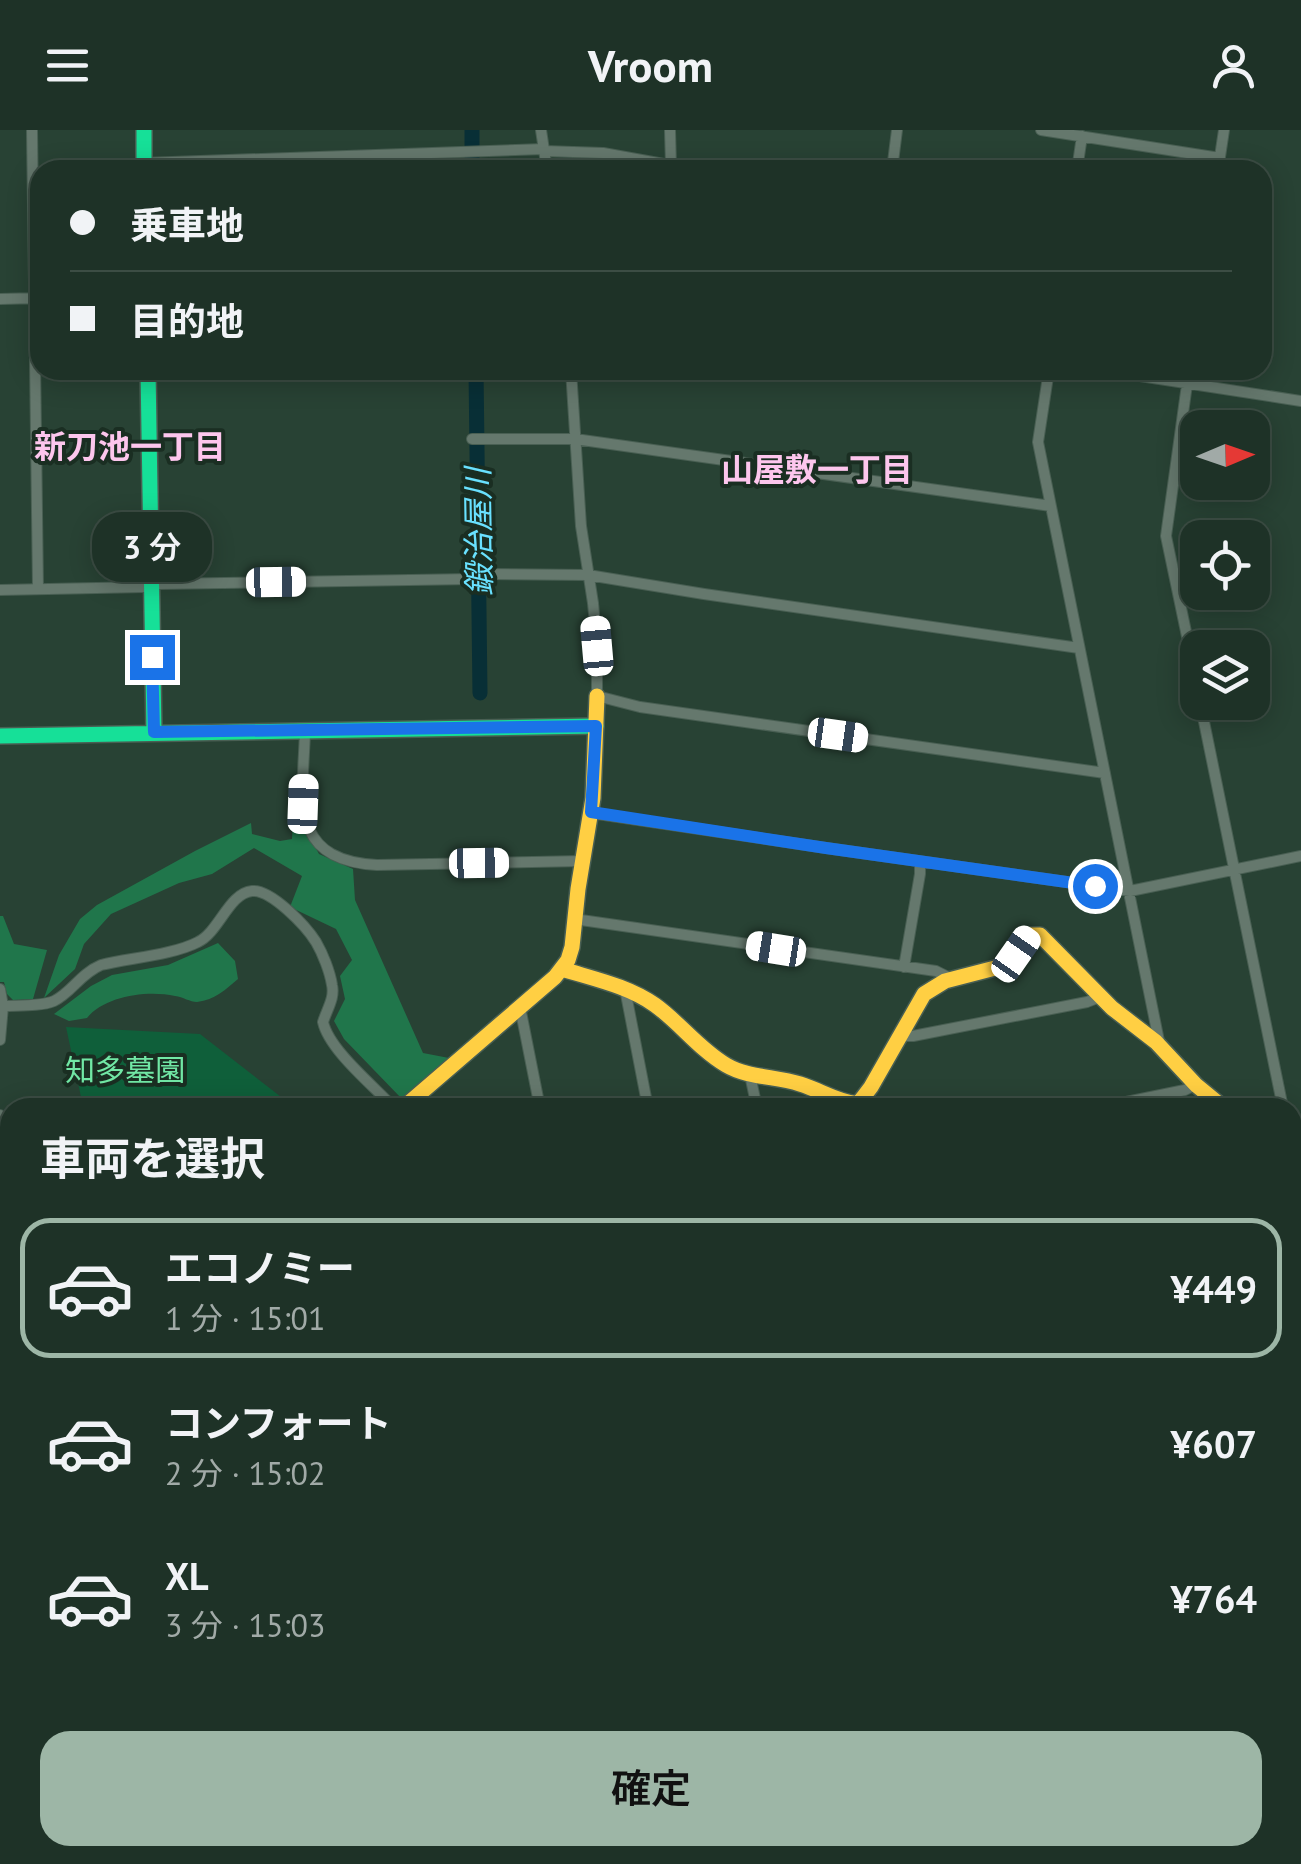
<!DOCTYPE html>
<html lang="ja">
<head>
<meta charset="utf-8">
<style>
	:root { --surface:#1e3227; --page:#2b3e33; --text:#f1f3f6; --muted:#a1aaa7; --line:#3c4d44; --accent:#9db6a6 }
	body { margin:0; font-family:"PT Sans","Noto Sans JP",sans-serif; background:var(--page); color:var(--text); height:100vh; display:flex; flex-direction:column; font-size:38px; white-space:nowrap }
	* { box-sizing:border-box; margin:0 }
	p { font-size:32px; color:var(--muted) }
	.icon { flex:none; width:55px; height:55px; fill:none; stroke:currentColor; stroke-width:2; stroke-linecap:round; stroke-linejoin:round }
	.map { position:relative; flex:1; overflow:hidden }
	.side { position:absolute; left:0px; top:968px; width:1302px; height:768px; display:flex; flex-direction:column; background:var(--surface); border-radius:30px 30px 0 0; box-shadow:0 5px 25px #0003,0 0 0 2px var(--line) }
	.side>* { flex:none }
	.top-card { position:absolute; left:30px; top:30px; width:1242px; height:220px; border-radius:30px; box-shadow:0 5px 25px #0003,0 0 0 2px var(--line); display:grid; align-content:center; height:220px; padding:0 40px; background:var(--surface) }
	.needle { width:65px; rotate:88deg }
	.controls { position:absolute; left:1180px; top:280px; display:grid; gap:20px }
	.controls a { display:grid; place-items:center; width:90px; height:90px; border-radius:20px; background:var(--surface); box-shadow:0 5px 25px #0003,0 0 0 2px var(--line); font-size:50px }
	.end { position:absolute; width:45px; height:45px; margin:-22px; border:12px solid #1a73e8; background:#fff; box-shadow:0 0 0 5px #fff }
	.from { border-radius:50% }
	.bubble { position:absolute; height:70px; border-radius:30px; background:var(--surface); box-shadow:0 5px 25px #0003,0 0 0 2px var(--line); font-size:32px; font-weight:600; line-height:70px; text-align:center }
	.car { position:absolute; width:30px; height:60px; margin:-30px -15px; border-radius:12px; box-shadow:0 0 8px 2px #0007; background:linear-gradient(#fff 24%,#345 0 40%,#fff 0 76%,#345 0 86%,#fff 0) }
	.top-card b { display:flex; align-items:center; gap:35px; height:95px; font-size:38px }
	.top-card b+b { border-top:2px solid var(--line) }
	.top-card i { width:25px; height:25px; background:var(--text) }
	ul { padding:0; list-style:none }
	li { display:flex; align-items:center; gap:30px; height:140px; margin:0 20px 15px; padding:0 20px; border:5px solid transparent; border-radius:30px }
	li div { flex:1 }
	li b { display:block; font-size:38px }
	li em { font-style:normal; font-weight:600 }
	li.current { border-color:var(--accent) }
	li>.icon { width:90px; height:90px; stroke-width:1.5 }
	h2 { padding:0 40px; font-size:45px; line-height:120px }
	.action { display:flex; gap:20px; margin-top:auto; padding:20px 40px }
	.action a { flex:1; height:115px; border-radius:30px; background:var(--accent); color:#111; font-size:40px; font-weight:600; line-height:115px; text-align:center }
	header { display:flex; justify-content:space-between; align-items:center; height:130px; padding:0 40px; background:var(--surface); font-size:45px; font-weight:600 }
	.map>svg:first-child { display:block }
	.green { fill:#0f5f3a }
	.forest { fill:#20764b }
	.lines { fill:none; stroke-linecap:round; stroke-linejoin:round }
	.stream { stroke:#082f36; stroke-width:2.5 }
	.canal { stroke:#082f36; stroke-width:9 }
	.river { stroke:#082f36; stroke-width:15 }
	.street-casing { stroke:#495f53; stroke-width:12 }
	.fast-casing { stroke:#495f53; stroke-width:18 }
	.slow-casing { stroke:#495f53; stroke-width:18 }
	.street { stroke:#65786d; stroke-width:10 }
	.fast { stroke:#16e098; stroke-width:15 }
	.slow { stroke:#ffcf43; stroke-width:15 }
	.route { stroke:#1a73e8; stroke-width:12 }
	.labels { text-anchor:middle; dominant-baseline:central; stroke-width:8; stroke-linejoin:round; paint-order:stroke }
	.park-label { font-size:30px; fill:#71e7a5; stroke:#1a2e22 }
	.neighbourhood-label { font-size:32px; font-weight:bold; fill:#fdc6ed; stroke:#1a2e22 }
	.water-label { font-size:32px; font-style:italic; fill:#69e1ff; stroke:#1a2e22 }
</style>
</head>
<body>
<header><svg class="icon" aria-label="menu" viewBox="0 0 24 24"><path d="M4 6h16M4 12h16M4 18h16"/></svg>Vroom<svg class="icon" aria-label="person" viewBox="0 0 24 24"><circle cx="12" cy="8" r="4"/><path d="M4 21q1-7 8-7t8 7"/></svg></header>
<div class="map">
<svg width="1301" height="1734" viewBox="0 0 1301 1734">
	<rect width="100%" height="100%" fill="#284234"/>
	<!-- green -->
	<path class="green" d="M66 897 200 904 294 977H92L81 967Z
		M0 1004 1 1006H10V1127L6 1126 0 1137Z"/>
	<!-- forest -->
	<path class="forest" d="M293 690 301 691 319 724 353 739 355 770 423 923 449 928 402 969 344 909 334 891 345 869 340 846 352 830 336 799 290 777 302 746 254 718 212 744 179 753 111 784 84 814 75 839 44 868 59 825 80 789 97 775 195 721 251 693 252 704 280 711 292 709Z
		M0 786H3L14 814 47 820 33 869 13 870 7 864 4 852H0Z
		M218 813 235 831 238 849C226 859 215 870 197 872 190 872 183 867 175 866 147 860 105 866 87 888L69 891 54 884 91 856 112 845 168 835Z"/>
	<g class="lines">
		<!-- stream -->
		<path class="stream" d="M748 1725 756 1734"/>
		<!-- canal -->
		<path class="canal" d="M0 1659H10
			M784 1725 792 1734"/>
		<!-- river -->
		<path class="river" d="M472 0V40
			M476 240 480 563
			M453 1725 469 1734"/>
		<defs>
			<path id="street" d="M32 0 38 459
				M541 0 547 40
				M670 0 671 36
				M1041 0 1220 28
				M544 21 603 23 697 40
				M144 33 544 19
				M892 40 897 0
				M1077 40 1082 6
				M1218 40 1224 0
				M0 169 39 168
				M571 240 581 396 593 473 597 516V566L640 577 1105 643
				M1049 240 1038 312 1160 916
				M1101 240 1301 271
				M1189 240 1166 406 1198 559
				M472 309H575L1051 376
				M484 444 588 445 704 464 1079 518
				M0 460 145 457 158 454 472 449
				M1200 572 1283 978
				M305 601C303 668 287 730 377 735L582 731
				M591 683 826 718 1130 761 1301 726
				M574 789 936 841 950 848
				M904 837 920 744V731
				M0 859 3 876 0 910
				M625 859 648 978
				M3 876C18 875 39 877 54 871 72 862 80 844 101 835 129 828 173 825 198 812 219 802 229 763 252 761 271 759 306 796 316 812 323 824 330 842 332 855 335 868 327 879 323 892 329 920 374 956 394 978
				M520 877 540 978
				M899 906H913L1087 872 1100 867
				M750 945 757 978
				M1097 978 1185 960 1195 955
				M0 985 10 1007
				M1292 1026 1301 1032
				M0 1151 10 1139
				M0 1249 10 1256
				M1292 1251 1301 1296
				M0 1287 10 1274
				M1292 1339 1301 1337
				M1292 1448 1301 1446
				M1292 1558 1301 1556
				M1292 1665 1301 1664
				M0 1720 10 1719
				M118 1725V1734
				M258 1725V1734
				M648 1725 656 1734
				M845 1725 847 1734
				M1009 1725 1011 1734
				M375 1734 381 1725
				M942 1734 989 1725
				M1250 1734 1255 1725"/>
			<path id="fast" d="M144 0V40
				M148 240 154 602
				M0 606 596 596
				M1292 1228 1301 1227"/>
			<path id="slow" d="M562 839C594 849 628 856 655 875 680 893 699 919 726 935 748 948 775 946 800 954 820 960 837 972 858 974L871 957 924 864 945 851 999 837 1014 826 1029 805H1040L1112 878 1156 912 1196 955 1224 978
				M403 978 555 847 568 830 572 817 578 759 593 668 597 566
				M0 1533 10 1525"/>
		</defs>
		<!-- street casing -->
		<use href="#street" class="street-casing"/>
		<!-- fast casing -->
		<use href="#fast" class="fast-casing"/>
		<!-- slow casing -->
		<use href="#slow" class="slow-casing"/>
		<!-- street -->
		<use href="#street" class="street"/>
		<!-- fast -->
		<use href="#fast" class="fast"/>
		<!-- slow -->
		<use href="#slow" class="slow"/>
	</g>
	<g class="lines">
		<!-- route -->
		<path class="route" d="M152 527 154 602 596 596 591 682 826 718 1095 756"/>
	</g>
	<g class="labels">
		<!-- park labels -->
		<g class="park-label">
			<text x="125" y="939">知多墓園</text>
		</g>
		<!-- neighbourhood labels -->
		<g class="neighbourhood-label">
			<text x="130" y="316">新刀池一丁目</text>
			<text x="817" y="339">山屋敷一丁目</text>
		</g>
		<!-- water labels -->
		<g class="water-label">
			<text transform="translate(478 402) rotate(-91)">鍛治屋川</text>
		</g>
	</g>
</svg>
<div class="controls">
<a><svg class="needle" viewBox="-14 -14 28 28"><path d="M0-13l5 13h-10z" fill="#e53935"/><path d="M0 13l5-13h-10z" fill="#a1aaa7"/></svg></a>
<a><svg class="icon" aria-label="locate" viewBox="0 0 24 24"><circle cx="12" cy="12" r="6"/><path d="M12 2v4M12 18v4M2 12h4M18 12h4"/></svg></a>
<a><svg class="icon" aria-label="layers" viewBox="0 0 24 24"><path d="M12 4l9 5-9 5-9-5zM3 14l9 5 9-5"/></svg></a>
</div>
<i class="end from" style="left:1095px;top:756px"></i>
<i class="end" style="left:152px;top:527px"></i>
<div class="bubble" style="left:92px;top:382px;width:120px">3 分</div>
<i class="car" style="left:276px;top:452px;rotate:89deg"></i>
<i class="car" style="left:597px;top:516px;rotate:355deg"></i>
<i class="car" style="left:838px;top:605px;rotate:98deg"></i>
<i class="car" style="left:303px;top:674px;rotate:2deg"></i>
<i class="car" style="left:479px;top:733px;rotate:89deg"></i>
<i class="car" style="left:776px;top:819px;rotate:279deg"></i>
<i class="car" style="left:1016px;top:824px;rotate:35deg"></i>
<div class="top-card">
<b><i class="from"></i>乗車地</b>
<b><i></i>目的地</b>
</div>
<section class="side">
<h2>車両を選択</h2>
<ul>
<li class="current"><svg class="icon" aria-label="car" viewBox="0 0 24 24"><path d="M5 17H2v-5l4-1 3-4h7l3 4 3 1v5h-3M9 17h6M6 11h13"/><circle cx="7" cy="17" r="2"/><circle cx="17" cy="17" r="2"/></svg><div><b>エコノミー</b><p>1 分 · 15:01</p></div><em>¥449</em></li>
<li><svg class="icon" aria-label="car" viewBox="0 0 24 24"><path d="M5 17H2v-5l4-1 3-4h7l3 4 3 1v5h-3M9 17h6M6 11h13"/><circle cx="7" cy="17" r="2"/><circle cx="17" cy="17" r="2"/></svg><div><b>コンフォート</b><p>2 分 · 15:02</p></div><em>¥607</em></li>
<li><svg class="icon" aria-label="car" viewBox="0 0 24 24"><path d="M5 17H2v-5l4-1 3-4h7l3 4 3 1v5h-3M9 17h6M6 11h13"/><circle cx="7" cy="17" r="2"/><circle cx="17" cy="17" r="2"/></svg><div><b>XL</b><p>3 分 · 15:03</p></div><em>¥764</em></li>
</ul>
<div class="action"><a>確定</a></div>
</section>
</div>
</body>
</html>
